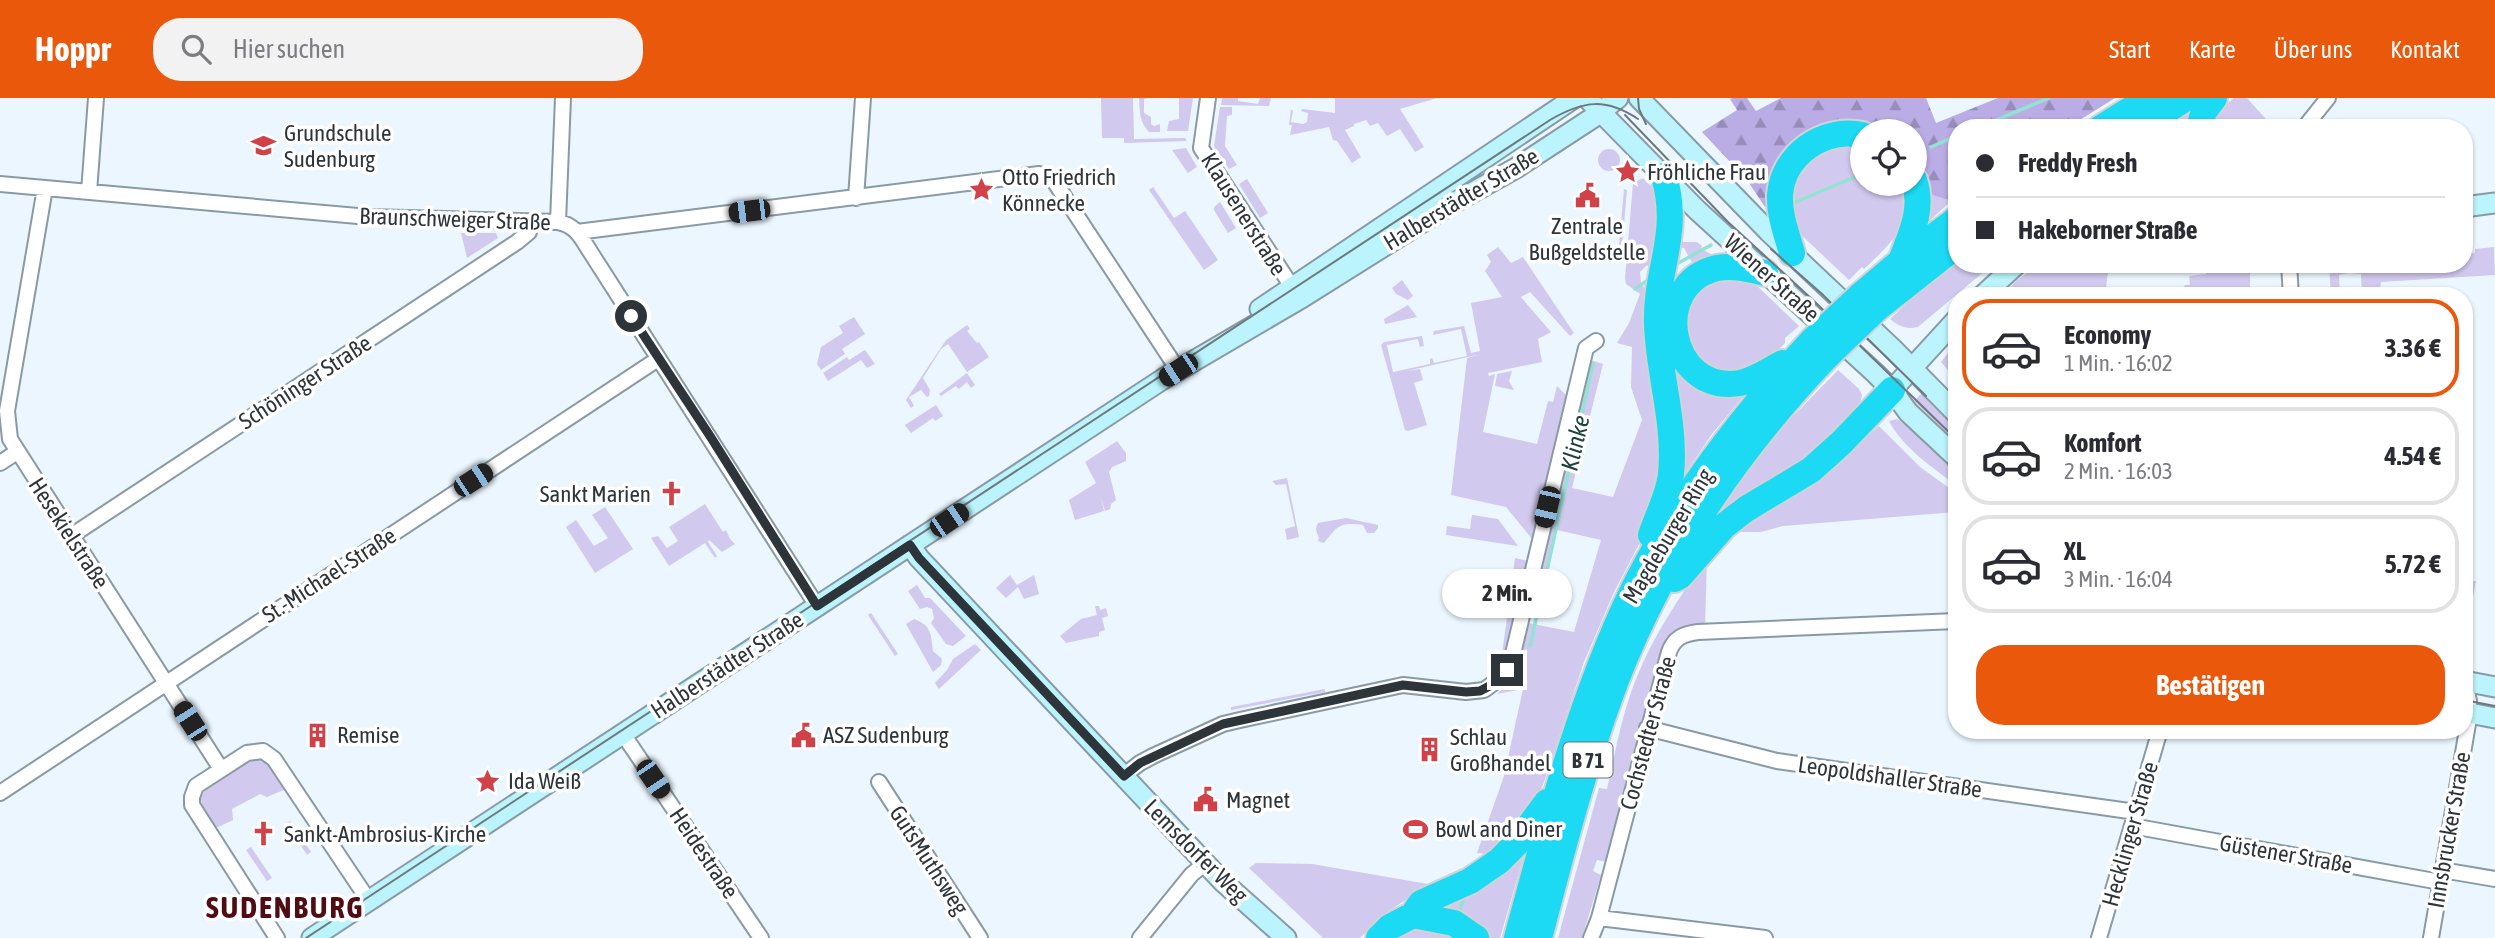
<!DOCTYPE html>
<html lang="de">
<head>
<meta charset="utf-8">
<style>
	:root { --surface:#fff; --page:#f2f2f3; --text:#2b2b33; --muted:#7c7c81; --line:#e1e1e2; --accent:#ea580c }
	body { margin:0; font-family:"Asap Condensed",sans-serif; background:var(--page); color:var(--text); height:100vh; display:flex; flex-direction:column; font-size:26px; white-space:nowrap }
	* { box-sizing:border-box; margin:0 }
	p { font-size:23px; color:var(--muted) }
	.icon { flex:none; width:38px; height:38px; fill:none; stroke:currentColor; stroke-width:2; stroke-linecap:round; stroke-linejoin:round }
	.map { position:relative; flex:1; overflow:hidden }
	.details { position:absolute; left:1948px; top:189px; width:525px; height:452px; display:flex; flex-direction:column; background:var(--surface); border-radius:28px; box-shadow:0 2px 5px #0004 }
	.details>* { flex:none }
	.guide { position:absolute; left:1948px; top:21px; width:525px; height:154px; border-radius:28px; box-shadow:0 2px 5px #0004; display:grid; align-content:center; height:154px; padding:0 28px; background:var(--surface) }
	.fabs { position:absolute; left:1850px; top:21px; display:grid; gap:14px }
	.fabs a { display:grid; place-items:center; width:77px; height:77px; border-radius:50%; background:var(--surface); box-shadow:0 2px 5px #0004; font-size:35px }
	.end { position:absolute; width:32px; height:32px; margin:-16px; border:9px solid #2e353a; background:#fff; box-shadow:0 0 0 4px #fff }
	.from { border-radius:50% }
	.bubble { position:absolute; height:49px; border-radius:24px; background:var(--surface); box-shadow:0 2px 5px #0004; font-size:23px; font-weight:700; line-height:49px; text-align:center }
	.car { position:absolute; width:21px; height:42px; margin:-21px -10px; border-radius:9px; box-shadow:0 0 5px 2px #0007; background:linear-gradient(#222 24%,#8ab4d8 0 40%,#222 0 76%,#8ab4d8 0 86%,#222 0) }
	.guide b { display:flex; align-items:center; gap:24px; height:66px; font-size:26px }
	.guide b+b { border-top:2px solid var(--line) }
	.guide i { width:18px; height:18px; background:var(--text) }
	ul { padding:12px 0 0; list-style:none }
	li { display:flex; align-items:center; gap:21px; height:98px; margin:0 14px 10px; padding:0 14px; border:4px solid var(--line); border-radius:28px }
	li div { flex:1 }
	li b { display:block; font-size:26px }
	li em { font-style:normal; font-weight:700 }
	li.selected { border-color:var(--accent) }
	li>.icon { width:63px; height:63px; stroke-width:1.5 }
	.action { display:flex; gap:14px; margin-top:auto; padding:14px 28px }
	.action a { flex:1; height:80px; border-radius:28px; background:var(--accent); color:#fff; font-size:28px; font-weight:700; line-height:80px; text-align:center }
	header { display:flex; align-items:center; gap:42px; box-sizing:border-box; height:98px; padding:0 35px; background:var(--accent); color:#fff }
	header strong { font-size:33px }
	nav { display:flex; gap:38px; margin-inline-start:auto; font-size:24px }
	.search { width:490px; height:63px; background:var(--page); display:flex; align-items:center; gap:18px; box-sizing:border-box; padding:0 24px; border-radius:28px; color:var(--muted); font-size:26px }
	.map>svg:first-child { display:block }
	.green { fill:#d2c9ef }
	.forest { fill:url(#forest-firs) }
	.lines { fill:none; stroke-linecap:round; stroke-linejoin:round }
	.stream { stroke:#94e2d4; stroke-width:3.5 }
	.street-casing { stroke:#899aa5; stroke-width:18 }
	.secondary-casing { stroke:#899aa5; stroke-width:23 }
	.highway-casing { stroke:#d1d3d4; stroke-width:30 }
	.street { stroke:#fff; stroke-width:14 }
	.secondary { stroke:#bbf4fc; stroke-width:19 }
	.highway { stroke:#1cd9f4; stroke-width:26 }
	.tram { stroke:#6f787e; stroke-width:2 }
	.highway-bridge-casing { stroke:#d1d3d4; stroke-width:30; stroke-linecap:butt }
	.highway-bridge { stroke:#1cd9f4; stroke-width:26 }
	.route { stroke:#2e353a; stroke-width:9 }
	.labels { text-anchor:middle; dominant-baseline:central; stroke-width:7; stroke-linejoin:round; paint-order:stroke }
	.shield { fill:#fff; stroke:#6d7275; stroke-width:2 }
	.shield-label { font-size:21px; font-weight:bold; fill:#2e353a }
	.poi-label { font-size:23px; fill:#2e353a; stroke:#fff; text-anchor:start }
	.street-label { font-size:23px; fill:#2e353a; stroke:#fff }
	.water-label { font-size:24px; font-style:italic; fill:#1e433d; stroke:#fff }
	.district-label { font-size:30px; font-weight:bold; letter-spacing:2px; fill:#510b12; stroke:#fff }
</style>
</head>
<body>
<header>
<strong>Hoppr</strong>
<div class="search"><svg class="icon" aria-label="search" viewBox="0 0 24 24"><circle cx="10" cy="10" r="6"/><path d="M15 15l6 6"/></svg>Hier suchen</div>
<nav><a>Start</a><a>Karte</a><a>Über uns</a><a>Kontakt</a></nav>
</header>
<div class="map">
<svg width="2495" height="840" viewBox="0 0 2495 840">
	<defs>
		<pattern id="forest-firs" width="22" height="20" patternUnits="userSpaceOnUse" patternTransform="scale(1.75)"><rect width="22" height="20" fill="#baace4"/><path d="M5 1l3.5 6h-7zM16 11l3.5 6h-7z" fill="#988dba"/></pattern>
	</defs>
	<rect width="100%" height="100%" fill="#ebf6fe"/>
	<!-- green -->
	<path class="green" d="M1101 0H1133L1134 41 1185 40 1187 43 1124 45V40H1102Z
		M1139 0H1148L1144 1V15L1151 19V26L1154 28 1160 26V34H1149C1139 23 1140 14 1139 0Z
		M1179 0H1193L1188 33H1167L1169 23 1179 21Z
		M1222 0H1238V3L1258 6 1260 0H1271L1269 8 1221 7Z
		M1335 0H1437L1400 11 1424 49 1415 54 1400 31 1387 38 1378 25 1370 28 1366 22 1354 26V28L1345 32 1361 59 1352 65 1337 43 1333 42 1329 29 1290 37 1292 27H1289L1291 12H1293L1291 24 1303 26 1307 24 1308 15 1301 13 1302 11 1335 15Z
		M2234 0H2247L2274 30H2207L2212 18Z
		M2198 4 2191 30H2155Z
		M1220 9H1232V17L1227 18 1225 48 1237 67 1229 71 1214 48Z
		M1862 44V86H1904C1905 92 1909 101 1908 108 1905 134 1882 154 1864 171L1862 169 1849 182 1796 132 1789 89 1813 54Z
		M1186 50 1197 69 1188 75 1172 52Z
		M1598 62a11 11 0 1 1 22 0a11 11 0 1 1-22 0Z
		M1643 80 1657 94 1659 165 1646 168 1640 174 1641 185 1646 192 1665 364 1645 435 1614 494 1584 564 1543 687 1523 722 1488 756 1477 755 1504 678 1523 591 1497 596 1508 585 1528 525 1574 534 1601 442 1557 432 1544 495 1534 494 1587 261 1603 266 1572 390 1613 399 1642 322 1631 289 1632 249 1617 245 1629 225 1640 196 1626 186 1625 180 1633 85Z
		M1247 81 1268 115 1260 120 1239 86Z
		M1153 89 1174 120 1185 113 1218 162 1204 172 1149 92Z
		M1624 91 1627 92 1621 160H1618Z
		M1926 95 1951 103 1926 126Z
		M1220 104 1236 130 1228 135 1214 112V109Z
		M461 135H496L498 140 467 160Z
		M1675 144H1697L1702 148 1701 151 1711 156 1714 164 1665 208 1669 181 1682 177 1694 168 1684 150 1675 148Z
		M1498 149 1511 165 1523 159 1574 235 1570 238 1530 194 1521 199 1520 198 1551 234 1538 241 1542 264 1488 275 1489 278 1495 276 1483 334 1537 346 1548 303 1553 304 1557 288 1566 297 1533 442 1506 409 1451 397 1467 260 1481 256 1407 273 1420 271 1423 282 1414 285 1427 327 1408 333 1405 332 1381 247 1384 244 1422 238 1424 248 1420 249 1418 241 1387 247 1393 274 1430 266V261L1432 260 1434 265 1467 258 1461 231 1433 237 1434 233 1464 228 1471 255 1480 253 1471 205 1502 199 1485 173 1491 164 1487 157Z
		M2494 149 2495 177 2381 184 2379 198H2362L2361 176 2352 175 2351 166H2464V156L2475 155V151Z
		M1956 159V166H1993L1918 229C1906 232 1899 228 1890 221Z
		M2039 166H2109L2105 198H2002L2017 182Z
		M2205 166H2270V173H2250V198L2179 197 2185 187H2190L2189 178 2206 176Z
		M2309 166H2347L2348 175 2339 177 2340 198H2331L2329 167Z
		M1720 178 1755 186 1799 228 1785 240V245C1767 265 1753 268 1728 276L1692 257 1682 220 1702 187Z
		M1402 182 1413 198 1408 202 1396 196 1392 190Z
		M1408 207 1417 219 1385 226 1384 221Z
		M854 219 865 236 842 251 845 256 821 272 817 266 821 249 843 235 839 228Z
		M967 227 970 231 967 233 977 245 979 244 989 259 967 274 948 246 941 251 923 280 930 292 929 298 927 299 921 292 909 299 914 308 911 310 906 302 946 242Z
		M1956 245V281L1941 264Z
		M1669 248 1746 295 1712 336 1681 381Z
		M865 252 875 266 867 270 861 262 828 283 823 275 847 259 849 262Z
		M1838 272 1859 291 1862 297 1859 310 1812 360 1716 419 1769 343Z
		M1512 273 1509 283 1514 292 1495 288 1497 276Z
		M967 275 975 287 971 290 967 284 959 291 956 288 941 298 939 296Z
		M1925 292 1956 323V344L1914 303Z
		M936 307 943 318 935 323 933 320 911 335 905 327Z
		M1897 321 1909 328 1956 369V387C1932 369 1903 350 1889 323Z
		M1879 328 1920 369 1956 395V414L1783 428 1761 434H1730L1831 371Z
		M1117 343 1126 355V363L1112 369 1109 374 1116 402 1111 406 1110 411 1105 413 1101 400 1104 413 1075 422 1069 402 1096 385 1085 364Z
		M1287 380 1299 439 1287 442 1285 431 1295 428 1286 386 1276 387 1272 383Z
		M705 406 723 434 726 432 730 441 735 446 722 454 709 442 708 444 717 458 715 460 705 445 669 468 651 440 658 438 667 450 678 443 669 429Z
		M605 409 633 451 595 475 566 429 576 422 594 448 608 440 592 417Z
		M1472 417 1498 421 1518 448 1446 437 1447 428 1470 431Z
		M1346 420 1378 427V430L1374 435H1367L1363 427C1339 424 1338 428 1324 445L1318 443 1319 440C1317 434 1314 432 1318 425Z
		M1515 460 1528 463 1507 556H1502Z
		M1707 460 1705 529C1680 526 1673 533 1662 555L1607 764 1597 762 1593 773 1601 777 1582 840H1558L1599 690 1607 691C1615 655 1622 616 1636 581 1653 538 1680 498 1707 460Z
		M1034 477 1039 496 1024 501 1018 489 1006 500 996 490 1010 477 1017 487Z
		M2472 483H2476L2464 548V529Z
		M917 487 925 500H930L966 538 953 548 946 546 931 525 934 520 932 511 927 509 920 511 908 493Z
		M1095 508H1099L1100 512 1106 510 1108 518 1102 520 1105 532 1099 534V538L1066 545 1060 538 1081 521 1097 517Z
		M871 515 898 556 895 558 868 517Z
		M914 521C932 527 931 538 933 553L942 561 941 567 933 574 906 526Z
		M975 546 981 552 939 591 935 585 947 572 953 561Z
		M1325 591V594L1231 612V609Z
		M258 660 270 666 286 691 267 699 260 696 232 711 233 722 216 730C211 722 201 711 201 701 203 685 244 662 258 660Z
		M290 723 311 754 307 757 286 725Z
		M251 749 272 780 267 783 246 752Z
		M1517 759 1523 761 1500 840H1393L1447 806 1487 787 1502 776Z
		M1256 765 1312 766 1428 786 1381 819 1360 840H1323L1249 770Z"/>
	<!-- forest -->
	<path class="forest" d="M1733 0H1747L1756 13 1781 0H1926L1936 25 1998 0H2115L2067 30H1956V99L1951 103 1926 95 1915 67 1914 33 1831 31 1772 106 1765 109 1747 82 1702 34 1737 12 1730 1Z"/>
	<g class="lines">
		<!-- stream -->
		<path class="stream" d="M1977 30 2049 0
			M1931 49 1956 38
			M1791 106 1862 76
			M1673 168 1711 147
			M1635 191 1651 180
			M1530 548 1593 265
			M1458 815 1466 796"/>
		<defs>
			<path id="street" d="M1208 0 1201 50 1296 195
				M2304 30 2328 0
				M0 86 369 119 558 124C576 127 582 141 591 155L817 508
				M45 90 7 313 10 341 221 671
				M89 94 96 0
				M856 100 863 0
				M558 124 563 0
				M577 134 1039 76 1048 78 1054 83 1178 272
				M2289 166 2291 198
				M0 365 17 354
				M71 438 517 144 529 134V125
				M1647 630 1777 663 2136 714
				M623 636 761 840
				M1123 678 1140 665 1153 658 1223 626 1240 622 1403 587 1466 594 1484 592 1502 579 1512 560 1586 250 1596 243
				M879 684 980 840
				M0 695 658 261
				M2132 728 2440 784
				M2442 772 2495 781
				M1599 820 1765 840
				M277 840 192 707V699L196 688 247 655 263 653 274 661 369 803
				M1140 840 1192 776 1206 765
				M1591 840 1599 820 1669 554C1674 540 1683 536 1698 534L1956 523
				M2099 840 2160 632
				M2431 840 2468 626 2469 603 2465 584"/>
			<path id="secondary" d="M1587 0 1697 112 1875 275 1892 292 1908 314 1956 359
				M1639 0 1769 134 1893 251 1956 315
				M2464 109 2495 105
				M1982 198 2017 166
				M1260 211 1574 0
				M1892 292 1956 222
				M910 447 919 460 1223 784 1286 840
				M2464 583 2495 589
				M2464 614 2495 620
				M312 840 1163 281 1303 199 1448 108 1516 70 1594 19 1618 0"/>
			<path id="highway" d="M2101 30 2149 0
				M2139 30 2186 0
				M2199 30 2204 13 2214 0
				M1792 155C1787 137 1779 117 1780 97 1783 57 1823 29 1862 37
				M1901 163C1911 136 1924 111 1914 82
				M1765 175C1749 171 1733 167 1717 170 1648 186 1668 297 1740 285 1756 282 1769 272 1783 265
				M1860 198 1900 164 1956 122
				M1876 211 1956 148
				M1651 437C1657 419 1669 396 1671 376 1676 326 1659 277 1657 227 1655 172 1681 136 1664 78
				M1674 481 1680 478 1724 428 1746 411 1811 372 1841 345 1892 292
				M1413 817 1454 825 1476 840
				M1379 840 1390 829 1413 817 1421 805 1470 783 1499 763 1516 746 1547 704
				M1517 840C1547 728 1576 617 1624 511 1670 411 1739 321 1813 242
				M1539 840C1562 753 1584 666 1616 582 1664 459 1738 351 1829 256"/>
		</defs>
		<!-- street casing -->
		<use href="#street" class="street-casing"/>
		<!-- secondary casing -->
		<use href="#secondary" class="secondary-casing"/>
		<!-- highway casing -->
		<use href="#highway" class="highway-casing"/>
		<!-- street -->
		<use href="#street" class="street"/>
		<!-- secondary -->
		<use href="#secondary" class="secondary"/>
		<!-- highway -->
		<use href="#highway" class="highway"/>
		<!-- tram -->
		<path class="tram" d="M1638 0 1639 11 1646 26
			M1625 17 1728 124 1814 203 1956 341
			M1771 151 1822 196 1926 298
			M2464 602 2495 608
			M306 840 1550 22C1584 2 1606 0 1638 21"/>
		<defs>
			<path id="highway-bridge" d="M1813 242 1860 198
				M1829 256 1876 211"/>
		</defs>
		<!-- highway-bridge casing -->
		<use href="#highway-bridge" class="highway-bridge-casing"/>
		<!-- highway-bridge -->
		<use href="#highway-bridge" class="highway-bridge"/>
	</g>
	<g class="lines">
		<!-- route -->
		<path class="route" d="M631 218 710 338 817 508 910 447 919 460 1124 678 1140 665 1223 626 1403 587 1466 594 1480 593 1497 584 1507 572"/>
	</g>
	<!-- icons -->
	<defs>
		<symbol id="school-bare" viewBox="-9 -9 18 18"><path d="M0-5L7-2L0 1L-7-2ZM-4 1L0 2.5L4 1V4Q0 6-4 4Z" fill="#d14148" stroke="#fff" stroke-width="2.5" paint-order="stroke"/></symbol>
		<symbol id="sight-bare" viewBox="-9 -9 18 18"><path d="M0-6L1.8-2.2L6-1.7L2.9 1.2L3.7 5.4L0 3.3L-3.7 5.4L-2.9 1.2L-6-1.7L-1.8-2.2Z" fill="#d14148" stroke="#fff" stroke-width="2.5" paint-order="stroke"/></symbol>
		<symbol id="civic-bare" viewBox="-9 -9 18 18"><path d="M-.6-6.5H3V-4.5H.6V-3L4-1V1h2V6H-6V1h2V-1L-.6-3ZM-1.2 2.5V6h2.4V2.5Z" fill="#d14148" stroke="#fff" stroke-width="2.5" paint-order="stroke"/></symbol>
		<symbol id="church-bare" viewBox="-9 -9 18 18"><path d="M-1.2-6h2.4v3.5h3.3v2.4h-3.3V6h-2.4V-.1h-3.3v-2.4h3.3Z" fill="#d14148" stroke="#fff" stroke-width="2.5" paint-order="stroke"/></symbol>
		<symbol id="building-bare" viewBox="-9 -9 18 18"><path d="M-4-6H4V6H1V3H-1V6H-4ZM-2.5-4.3h1.7v1.8h-1.7ZM.8-4.3h1.7v1.8H.8ZM-2.5-1h1.7V.8h-1.7ZM.8-1h1.7V.8H.8Z" fill="#d14148" stroke="#fff" stroke-width="2.5" paint-order="stroke"/></symbol>
		<symbol id="stadium-bare" viewBox="-9 -9 18 18"><path d="M0-5a6.5 5 0 1 0 0 10a6.5 5 0 1 0 0-10ZM-3.5-1.8h7v3.6h-7Z" fill="#d14148" stroke="#fff" stroke-width="2.5" paint-order="stroke"/></symbol>
	</defs>
	<g fill-rule="evenodd">
		<use href="#school-bare" x="246" y="30" width="35" height="35"/>
		<use href="#sight-bare" x="1610" y="56" width="35" height="35"/>
		<use href="#sight-bare" x="964" y="74" width="35" height="35"/>
		<use href="#civic-bare" x="1570" y="80" width="35" height="35"/>
		<use href="#church-bare" x="654" y="378" width="35" height="35"/>
		<use href="#building-bare" x="300" y="620" width="35" height="35"/>
		<use href="#civic-bare" x="786" y="620" width="35" height="35"/>
		<use href="#building-bare" x="1412" y="634" width="35" height="35"/>
		<use href="#sight-bare" x="470" y="666" width="35" height="35"/>
		<use href="#civic-bare" x="1188" y="684" width="35" height="35"/>
		<use href="#stadium-bare" x="1398" y="714" width="35" height="35"/>
		<use href="#church-bare" x="246" y="718" width="35" height="35"/>
	</g>
	<g class="labels">
		<!-- shield labels -->
		<rect class="shield" x="1563.5" y="644.5" width="49" height="35" rx="5"/>
		<g class="shield-label">
			<text x="1588" y="662">B 71</text>
		</g>
		<!-- poi labels -->
		<g class="poi-label">
			<text x="284" y="35">Grundschule<tspan x="284" dy="26">Sudenburg</tspan></text>
			<text x="1647" y="74">Fröhliche Frau</text>
			<text x="1002" y="79">Otto Friedrich<tspan x="1002" dy="26">Könnecke</tspan></text>
			<text x="1587" y="128" text-anchor="middle">Zentrale<tspan x="1587" dy="26">Bußgeldstelle</tspan></text>
			<text x="651" y="396" text-anchor="end">Sankt Marien</text>
			<text x="337" y="637">Remise</text>
			<text x="823" y="637">ASZ Sudenburg</text>
			<text x="1450" y="639">Schlau<tspan x="1450" dy="26">Großhandel</tspan></text>
			<text x="508" y="683">Ida Weiß</text>
			<text x="1226" y="702">Magnet</text>
			<text x="1435" y="731">Bowl and Diner</text>
			<text x="284" y="736">Sankt-Ambrosius-Kirche</text>
		</g>
		<!-- street labels -->
		<g class="street-label">
			<text transform="translate(1461 101) rotate(-31)">Halberstädter Straße</text>
			<text transform="translate(1244 116) rotate(58)">Klausenerstraße</text>
			<text transform="translate(455 121) rotate(2)">Braunschweiger Straße</text>
			<text transform="translate(1772 180) rotate(42)">Wiener Straße</text>
			<text transform="translate(305 284) rotate(-33)">Schöninger Straße</text>
			<text transform="translate(69 435) rotate(57)">Hesekielstraße</text>
			<text transform="translate(1668 438) rotate(-59)">Magdeburger Ring</text>
			<text transform="translate(329 477) rotate(-33)">St.-Michael-Straße</text>
			<text transform="translate(727 567) rotate(-33)">Halberstädter Straße</text>
			<text transform="translate(1648 635) rotate(-75)">Cochstedter Straße</text>
			<text transform="translate(1890 679) rotate(8)">Leopoldshaller Straße</text>
			<text transform="translate(2449 732) rotate(-80)">Innsbrucker Straße</text>
			<text transform="translate(2130 736) rotate(-74)">Hecklinger Straße</text>
			<text transform="translate(1196 753) rotate(45)">Lemsdorfer Weg</text>
			<text transform="translate(704 755) rotate(56)">Heidestraße</text>
			<text transform="translate(2286 756) rotate(10)">Güstener Straße</text>
			<text transform="translate(929 762) rotate(57)">GutsMuthsweg</text>
		</g>
		<!-- water labels -->
		<g class="water-label">
			<text transform="translate(1575 345) rotate(-77)">Klinke</text>
		</g>
		<!-- district labels -->
		<g class="district-label">
			<text x="285" y="809">SUDENBURG</text>
		</g>
	</g>
</svg>
<div class="fabs">
<a><svg class="icon" aria-label="locate" viewBox="0 0 24 24"><circle cx="12" cy="12" r="6"/><path d="M12 2v4M12 18v4M2 12h4M18 12h4"/></svg></a>
</div>
<i class="end from" style="left:631px;top:218px"></i>
<i class="end" style="left:1507px;top:572px"></i>
<div class="bubble" style="left:1442px;top:471px;width:130px">2 Min.</div>
<i class="car" style="left:749px;top:113px;rotate:263deg"></i>
<i class="car" style="left:1178px;top:272px;rotate:237deg"></i>
<i class="car" style="left:473px;top:382px;rotate:57deg"></i>
<i class="car" style="left:1547px;top:409px;rotate:193deg"></i>
<i class="car" style="left:949px;top:422px;rotate:56deg"></i>
<i class="car" style="left:190px;top:623px;rotate:327deg"></i>
<i class="car" style="left:653px;top:681px;rotate:146deg"></i>
<div class="guide">
<b><i class="from"></i>Freddy Fresh</b>
<b><i></i>Hakeborner Straße</b>
</div>
<section class="details">
<ul>
<li class="selected"><svg class="icon" aria-label="car" viewBox="0 0 24 24"><path d="M5 17H2v-5l4-1 3-4h7l3 4 3 1v5h-3M9 17h6M6 11h13"/><circle cx="7" cy="17" r="2"/><circle cx="17" cy="17" r="2"/></svg><div><b>Economy</b><p>1 Min. · 16:02</p></div><em>3.36 €</em></li>
<li><svg class="icon" aria-label="car" viewBox="0 0 24 24"><path d="M5 17H2v-5l4-1 3-4h7l3 4 3 1v5h-3M9 17h6M6 11h13"/><circle cx="7" cy="17" r="2"/><circle cx="17" cy="17" r="2"/></svg><div><b>Komfort</b><p>2 Min. · 16:03</p></div><em>4.54 €</em></li>
<li><svg class="icon" aria-label="car" viewBox="0 0 24 24"><path d="M5 17H2v-5l4-1 3-4h7l3 4 3 1v5h-3M9 17h6M6 11h13"/><circle cx="7" cy="17" r="2"/><circle cx="17" cy="17" r="2"/></svg><div><b>XL</b><p>3 Min. · 16:04</p></div><em>5.72 €</em></li>
</ul>
<div class="action"><a>Bestätigen</a></div>
</section>
</div>
</body>
</html>
